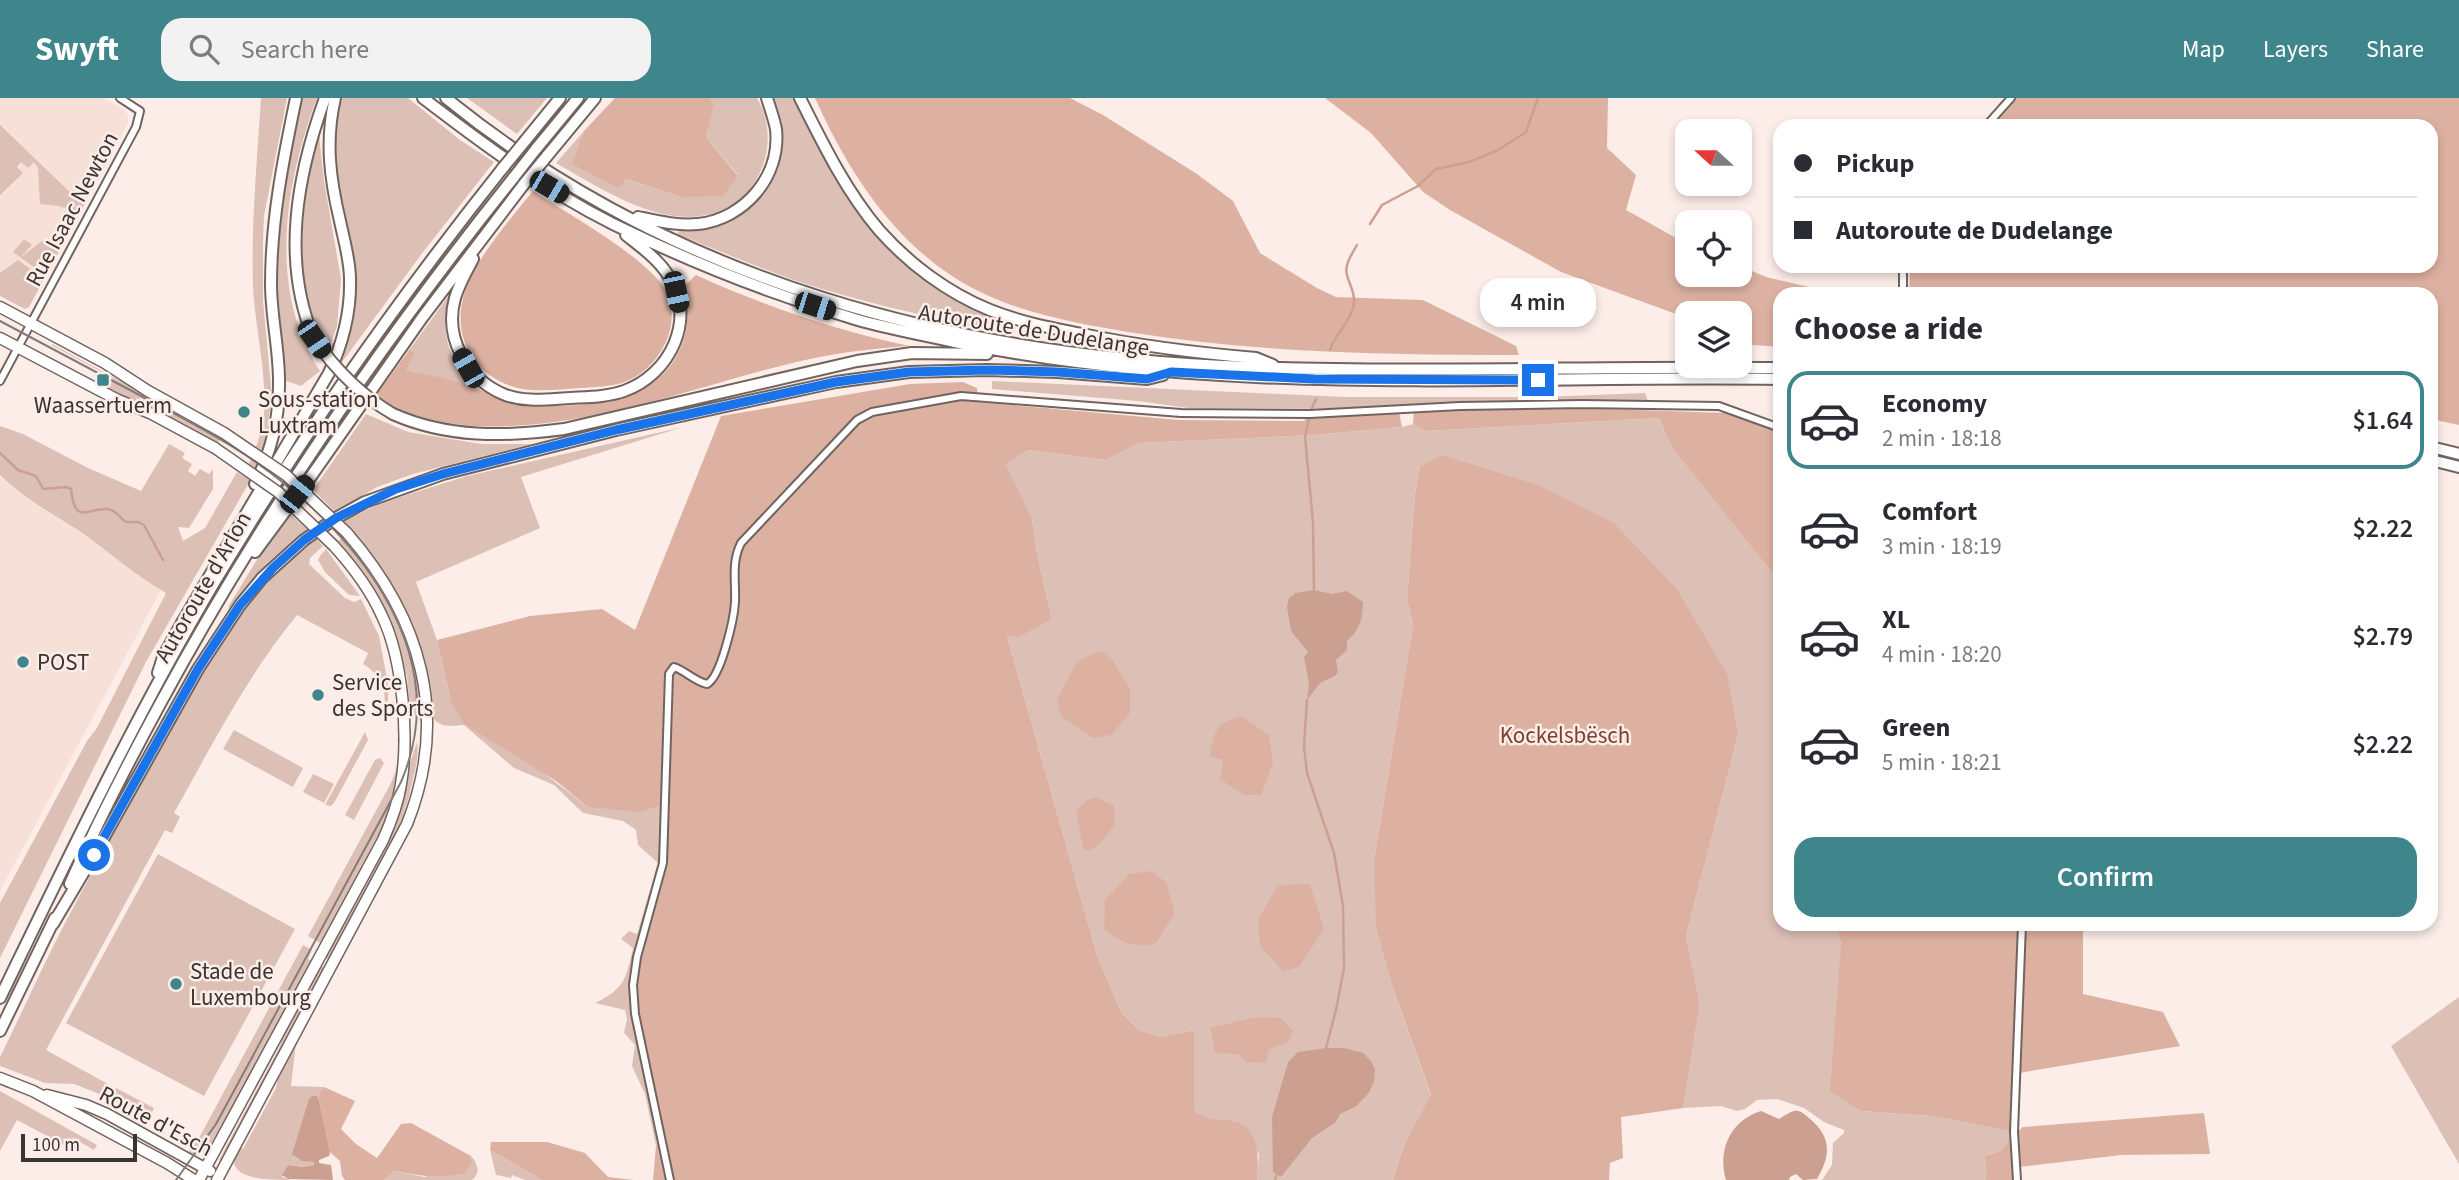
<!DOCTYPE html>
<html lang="en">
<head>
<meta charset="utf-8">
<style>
	:root { --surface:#fff; --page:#f2f2f3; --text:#2b2b33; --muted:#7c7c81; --line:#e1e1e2; --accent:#3f868c }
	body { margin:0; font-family:"Source Sans 3",sans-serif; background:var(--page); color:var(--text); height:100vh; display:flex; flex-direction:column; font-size:26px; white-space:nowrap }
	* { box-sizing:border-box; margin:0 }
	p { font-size:23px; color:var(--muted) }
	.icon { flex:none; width:38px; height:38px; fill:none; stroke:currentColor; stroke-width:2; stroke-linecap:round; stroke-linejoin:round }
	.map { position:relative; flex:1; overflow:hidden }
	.panel { position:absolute; left:1773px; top:189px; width:665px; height:644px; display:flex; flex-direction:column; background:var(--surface); border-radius:21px; box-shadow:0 4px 10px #0003 }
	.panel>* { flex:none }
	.banner { position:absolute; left:1773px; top:21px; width:665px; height:154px; border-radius:21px; box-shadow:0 4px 10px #0003; display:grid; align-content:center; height:154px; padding:0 21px; background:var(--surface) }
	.needle { width:46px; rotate:291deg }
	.fabs { position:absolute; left:1675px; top:21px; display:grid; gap:14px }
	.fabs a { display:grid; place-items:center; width:77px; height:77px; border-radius:14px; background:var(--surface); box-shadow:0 4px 10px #0003; font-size:35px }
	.scale { position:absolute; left:21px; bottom:18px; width:116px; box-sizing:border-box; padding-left:7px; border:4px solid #3a3432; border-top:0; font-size:19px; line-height:24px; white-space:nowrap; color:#3a3432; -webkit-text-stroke:5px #fcede8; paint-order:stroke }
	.end { position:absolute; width:32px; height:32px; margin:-16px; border:9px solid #1a73e8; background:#fff; box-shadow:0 0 0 4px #fff }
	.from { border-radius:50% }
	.bubble { position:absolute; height:49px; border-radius:21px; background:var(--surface); box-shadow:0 4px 10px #0003; font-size:23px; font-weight:600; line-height:49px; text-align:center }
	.car { position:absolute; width:21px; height:42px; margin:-21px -10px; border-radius:9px; box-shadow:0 0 5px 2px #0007; background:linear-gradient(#222 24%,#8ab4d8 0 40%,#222 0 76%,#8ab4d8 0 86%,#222 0) }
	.banner b { display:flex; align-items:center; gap:24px; height:66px; font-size:26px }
	.banner b+b { border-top:2px solid var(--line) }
	.banner i { width:18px; height:18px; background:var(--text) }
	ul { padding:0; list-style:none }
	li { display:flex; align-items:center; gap:21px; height:98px; margin:0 14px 10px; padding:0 7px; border:4px solid transparent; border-radius:21px }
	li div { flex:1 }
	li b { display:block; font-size:26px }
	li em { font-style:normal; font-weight:600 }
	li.selected { border-color:var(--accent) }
	li>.icon { width:63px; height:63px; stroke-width:1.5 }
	h2 { padding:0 21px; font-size:32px; line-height:84px }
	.cta { display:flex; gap:14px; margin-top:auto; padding:14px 21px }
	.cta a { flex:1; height:80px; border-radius:21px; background:var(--accent); color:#fff; font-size:28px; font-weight:600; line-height:80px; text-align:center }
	header { display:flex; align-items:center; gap:42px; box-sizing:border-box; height:98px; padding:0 35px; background:var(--accent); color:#fff }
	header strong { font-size:33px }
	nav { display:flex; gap:38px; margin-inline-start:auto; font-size:24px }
	.search { width:490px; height:63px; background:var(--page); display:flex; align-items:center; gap:18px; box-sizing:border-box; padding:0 24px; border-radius:21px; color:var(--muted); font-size:26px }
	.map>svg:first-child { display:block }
	.built { fill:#f7e0d8 }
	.green { fill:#dcc0b6 }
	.forest { fill:#ddb1a2 }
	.water { fill:#cba091 }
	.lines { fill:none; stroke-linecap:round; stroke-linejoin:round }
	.stream { stroke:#cba091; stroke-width:2.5 }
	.street-casing { stroke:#71645f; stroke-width:10 }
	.primary-casing { stroke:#71645f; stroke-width:13 }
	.highway-casing { stroke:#71645f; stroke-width:14 }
	.street { stroke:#fff; stroke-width:6 }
	.primary { stroke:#fff; stroke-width:10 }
	.highway { stroke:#fff; stroke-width:10 }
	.tram { stroke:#857b78; stroke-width:2 }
	.primary-bridge-casing { stroke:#71645f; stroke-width:13; stroke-linecap:butt }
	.highway-bridge-casing { stroke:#71645f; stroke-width:14; stroke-linecap:butt }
	.primary-bridge { stroke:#fff; stroke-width:10 }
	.highway-bridge { stroke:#fff; stroke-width:10 }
	.route { stroke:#1a73e8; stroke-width:9 }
	.poi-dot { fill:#3f868c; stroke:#fcede8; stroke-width:2.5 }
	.labels { text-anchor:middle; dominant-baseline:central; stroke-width:5; stroke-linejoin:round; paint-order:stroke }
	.street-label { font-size:23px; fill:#3a3432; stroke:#fcede8 }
	.poi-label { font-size:23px; fill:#3a3432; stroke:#fcede8; text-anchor:start }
	.park-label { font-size:23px; fill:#7a412c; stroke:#fcede8 }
</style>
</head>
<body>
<header>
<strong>Swyft</strong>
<div class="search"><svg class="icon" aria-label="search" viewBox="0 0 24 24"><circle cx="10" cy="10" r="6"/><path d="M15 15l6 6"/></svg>Search here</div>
<nav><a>Map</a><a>Layers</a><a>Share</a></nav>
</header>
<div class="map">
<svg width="2459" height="1082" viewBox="0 0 2459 1082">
	<rect width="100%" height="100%" fill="#fcede8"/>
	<!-- built -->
	<path class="built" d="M0 0H103L123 11 128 17V25L29 209 25 211 0 198Z
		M0 377 13 390 38 408 80 434 161 492 0 793Z"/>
	<!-- green -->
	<path class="green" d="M261 0H287L264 118 263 142V202L272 300 263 352 250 383 146 564 0 860V805L87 643 97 630 166 495C136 478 109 454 81 434 53 416 24 401 0 377V328L23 336 88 370 141 393 169 346 185 355 182 360 192 366 188 373 195 378 200 371 209 376 213 371V391L189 430 178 429 183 443 205 430 237 374 243 378C252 359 262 338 264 317 267 274 255 231 253 188 251 126 257 62 261 0Z
		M302 0H317C285 85 267 192 320 273L301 288 284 282 278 198V152L287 72Z
		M341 0H408L460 42 494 64 423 154 340 267C354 233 360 196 354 160 351 137 343 114 338 91 332 61 334 30 341 0Z
		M467 0H547L517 36Z
		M709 0H757C770 22 771 49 761 72 755 86 747 97 735 105 678 143 607 94 556 65L584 33 573 66 619 91 626 81 681 99 738 77 706 39 713 7Z
		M773 0H794C830 75 875 152 948 196 969 209 993 218 1016 227L1014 236C949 223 885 210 822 191 772 176 725 155 677 136L680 132C756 135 798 69 773 0Z
		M0 27 76 100 85 105 80 115 59 108 40 106 38 70 34 64 28 70 21 64 17 69 23 75 0 97Z
		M319 37 324 83 341 181 337 228 329 251C322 237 314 223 309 207 295 157 305 86 319 37Z
		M24 141 32 147 21 159 42 143 62 148 46 178 13 154Z
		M18 162 44 181 29 209 25 211 0 198V175Z
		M452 193C437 232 448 264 479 291L405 272 415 255 410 251Z
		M52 246 222 338 217 347 114 296 108 291 113 280 51 247Z
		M992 283 1345 299H1542L1645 295 1648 303 1497 305 1364 311 1188 310 1138 303 992 291Z
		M366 316 408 334 481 346H532L413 376 377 389 335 414 313 392Z
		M1659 320 1672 350 1780 485V826H1836L1841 846 1861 1013 1931 1018 2010 1033V1042L2000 1053 1985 1058 1986 1082H1822L1832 1067 1833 1045 1844 1035V1032L1824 1024 1804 1010 1777 1001 1757 1002 1745 1011 1737 1013 1721 1008 1683 1010 1700 906 1686 838 1738 637 1420 369 1415 395 1407 502 1413 526 1374 761 1393 890 1431 998 1405 1044 1393 1082H1257L1259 1056 1236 1024 1204 1020 1194 1012V932L1159 939 1139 932 1121 914 1097 857 1007 538 1052 521 1036 451 1032 420 1004 366 1028 352 1106 362 1139 345 1314 337 1402 329 1413 326 1425 333Z
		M683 329 521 379 540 430 416 484 437 542 451 604 588 709 665 705 661 1042 656 1048 645 996 632 968 635 947 624 935 627 921 625 912 595 905C625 891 626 880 633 850L621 841 629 833 637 836 658 765 638 747 636 732 623 723 583 715 554 687 514 670 464 627C453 628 441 630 434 621 428 614 424 565 420 552 407 508 383 474 354 439 349 433 350 430 344 423L381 405 467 378Z
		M290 416 308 432 255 478 230 510 228 509 266 447Z
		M344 438C382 483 411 531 419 590 421 601 423 611 420 622L410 610 407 578 389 522 375 495 336 445Z
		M317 441 323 448 310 460 309 466 345 500 354 504 361 501 379 538 388 586V621L384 616C386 592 385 580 363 566L368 555 297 517C247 578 212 647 174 715L180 719 172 735 165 732 46 952 108 986 102 997 74 986 45 985 0 968V959C22 915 42 869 65 825 93 771 123 719 152 666 197 585 238 495 317 441Z
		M326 451 360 498 349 497 325 474 318 462 320 458Z
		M234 632 303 670 293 689 223 651Z
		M365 634 368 642 334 705 331 708 325 707Z
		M397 641 400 644C400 721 358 781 322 846L308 838 391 685C397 670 402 656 397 641Z
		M417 644C419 655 416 669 413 681 400 746 362 804 330 862L324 859 378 760Z
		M380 660 384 665 354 722 345 717 375 662Z
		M313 676 334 686 324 705 303 694Z
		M158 756 295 831 204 998 66 925Z
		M303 847 312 852 308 861 313 864 241 996C230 1011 212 1051 199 1057L188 1055 199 1040Z
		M320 867 326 871 220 1063 219 1062 279 950 286 931Z
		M2459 899V1066L2391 948Z
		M294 945H296L291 988 324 989 319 995V1002L317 998 309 1064H314V1067L303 1069 288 1067 282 1079 291 1082C268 1082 219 1082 238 1049L243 1051 276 990 279 976Z
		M116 990 154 1010 149 1020 111 1000Z
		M0 993 97 1047 94 1052 73 1040 68 1049 17 1022 0 1053Z
		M490 1052 542 1082H525L512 1077 511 1080 496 1077Z
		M471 1058C478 1066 481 1075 472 1082H384L395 1073 424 1079 472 1064Z"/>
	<!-- forest -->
	<path class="forest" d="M615 0H709L714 6 706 39 738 78 723 98 681 99 626 81 619 91 572 66 584 33Z
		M815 0H1070L1103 17 1197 76 1233 103 1260 155 1317 190 1336 199 1423 202 1516 248 1519 257C1388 257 1257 255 1128 234 1067 224 1004 212 952 178 888 136 846 69 815 0Z
		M1325 0H1608L1607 50 1636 77 1626 112 1687 146V177H1740V168L1766 179 1830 194 1831 196H1780V249L1740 246V215H1687V220L1561 174 1450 112 1423 94 1371 35Z
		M2014 0H2459V327L2431 321V196H1909L1910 168H2431V28H1992Z
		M533 93C566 115 652 162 667 195 683 231 656 274 622 285 608 289 594 289 580 290 564 291 548 293 532 292 486 289 453 251 462 205 469 167 509 123 533 93Z
		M696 177C764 208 837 233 910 248 877 250 843 254 810 261 683 288 498 373 375 299L410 251 415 255 406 272C429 278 456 281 478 291 490 295 499 303 512 306 528 309 544 308 560 308 604 306 654 300 677 257 688 237 691 213 681 191Z
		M963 284 977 290 978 304 1179 322 1304 323 1307 319 1399 313 1402 329 1314 337 1139 345 1106 362 1028 352 1005 366 1032 420 1036 451 1052 521 1019 539 1007 538 1097 857 1121 914 1139 932 1159 939 1194 932V1012C1209 1025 1218 1019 1236 1024 1260 1031 1259 1062 1257 1082H653L656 1048 661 1042 635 916 633 887 637 859 663 765 664 706 641 714 588 709 556 683 464 626 451 604 437 542 530 518 602 511 635 532 721 318 910 286Z
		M1581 310 1725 315 1780 334V485L1672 350 1659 320 1425 333 1413 326 1414 312Z
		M1442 357 1538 387 1614 425 1676 490 1727 576 1738 637 1686 838 1700 906 1683 1010 1621 1019 1623 1060 1610 1065 1609 1082H1393L1405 1044 1431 997 1393 890 1376 829 1374 761 1413 526 1407 502 1415 395 1420 369Z
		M1102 553 1113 563 1130 591V615L1111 637 1092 640 1061 618 1057 602 1075 567 1085 559Z
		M1241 618 1269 637 1273 665 1261 697H1244L1220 681 1223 662 1210 659C1213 634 1216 625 1241 618Z
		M1096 699 1114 708 1115 726 1101 745 1089 753 1083 750 1076 713 1087 702Z
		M1151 773 1166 784 1175 815 1156 845C1135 851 1121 844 1104 831L1105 802 1129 776Z
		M1310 786 1324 831 1299 869 1283 873 1260 848 1258 821 1278 787Z
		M1836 826H2018L2010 1033 1931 1018 1861 1013 1830 993 1841 846Z
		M2026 826H2083V896L2163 914 2180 948 2019 975Z
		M1257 919 1281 920 1293 933 1288 944 1269 951 1266 965 1246 964 1238 956 1215 955 1210 930Z
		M324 989 355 1003 341 1031 356 1046 377 1060 401 1026 411 1025 471 1058 472 1064 465 1075C441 1081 419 1078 395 1073L384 1082H345L342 1078 340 1063 330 1054 319 1002V995Z
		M2204 1015 2210 1056 2121 1057 2019 1069 2014 1036 2023 1029Z
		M2010 1042 2013 1082H1986L1985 1058 2000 1053Z
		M491 1044H547L585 1055 608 1079 634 1082H542L490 1052Z"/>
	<!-- water -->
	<path class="water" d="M1314 492 1332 496 1347 493 1363 504C1363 520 1360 532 1347 543V552L1336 562 1338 574 1335 578 1320 585 1307 602 1309 586 1304 559 1308 554 1291 533 1287 509 1289 500 1296 495Z
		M1326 950H1344L1363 955 1371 963 1375 971 1374 984 1368 996 1355 1009 1340 1016 1336 1024 1312 1040 1281 1079 1273 1074 1272 1019 1288 964 1298 954Z
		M312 998H317L319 1002 330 1054 329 1058 319 1062V1065L331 1067 333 1082 288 1081 282 1077 288 1067 303 1069 314 1067V1064L302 1063 292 1056 309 1001Z
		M1761 1013 1779 1021C1783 1019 1789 1014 1794 1013 1801 1012 1805 1017 1809 1020 1832 1039 1831 1057 1817 1081L1803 1082 1796 1076 1790 1079 1789 1082H1726C1717 1052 1731 1022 1761 1013Z"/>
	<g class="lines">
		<!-- stream -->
		<path class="stream" d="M1370 126 1382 107 1418 88 1436 71 1469 64 1498 52 1526 34 1538 0
			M1330 252C1335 236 1353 221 1354 204 1355 194 1349 186 1347 177 1344 167 1352 156 1357 147
			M1311 312 1316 301
			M1309 321 1305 339 1313 424 1314 492
			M0 355 18 372 36 378 43 391 66 389 71 391C75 429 88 409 108 411 117 412 119 420 126 424H138L144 427 163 462
			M1307 602 1304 648 1307 675 1334 755 1343 808 1344 870 1336 912 1326 950
			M1275 1082 1276 1078"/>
		<defs>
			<path id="street" d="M1986 28 2011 0
				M1903 196V168
				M0 283 136 29 140 13 120 0
				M670 1082 635 916 633 887 637 859 663 765 669 576 674 569C686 573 694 583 707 586 721 579 734 521 735 504 736 483 731 465 741 445L857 322 872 314 961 298 1181 315 1310 316 1460 308 1581 306 1719 308 1780 330
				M2017 1082 2014 1034 2022 826"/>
			<path id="primary" d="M0 209 105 265 148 293 224 335
				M0 240 116 301 152 316 215 350
				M0 980 33 993 167 1065 194 1082
				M47 997 86 1007 107 1016 210 1073
				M199 1082 383 742C391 724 398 706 401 686 409 639 403 561 382 518 370 491 353 469 334 448
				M217 1082 407 726C450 618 421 520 347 435"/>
			<path id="highway" d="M423 0C483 46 545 92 613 126 692 165 774 197 858 222 890 231 923 237 955 244 1227 300 1504 277 1780 281
				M446 0C673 185 959 259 1248 269 1425 275 1602 268 1780 270
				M800 0C823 46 846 93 879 132 909 166 948 195 990 212 1020 224 1051 230 1082 236 1140 248 1197 255 1256 260L1273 267
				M525 43 560 0
				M536 51 578 0
				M547 58 595 0
				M638 119C657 123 678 128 698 126 744 121 781 79 776 31 774 21 770 10 767 0
				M473 161C466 174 459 186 455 200 444 239 466 280 503 296 524 305 549 301 571 300 589 299 607 299 624 293 670 277 698 220 668 177 658 161 641 149 626 137
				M314 241C281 163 297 77 325 0
				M393 316C447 340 505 339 564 331L857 263 912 255 987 256
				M2431 349 2459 356
				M2431 362 2459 369
				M255 386C270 356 279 322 279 288 280 254 271 220 271 186 271 123 283 62 296 0
				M255 454 312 377 422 220 524 86
				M158 575 163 559 183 523 329 275C343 245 351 215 350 181 350 162 344 142 340 123 330 81 325 43 335 0
				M70 786C97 725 128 665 160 606 261 419 381 245 514 79
				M53 826 94 757 198 571 240 507 262 480 304 442 336 420 365 404 443 376 616 332 836 284 909 274 987 272 1058 274 1147 281 1163 277
				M0 900C68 760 135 619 214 485 300 340 397 203 502 71
				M0 933 55 820"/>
		</defs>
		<!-- street casing -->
		<use href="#street" class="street-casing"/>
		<!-- primary casing -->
		<use href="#primary" class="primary-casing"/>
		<!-- highway casing -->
		<use href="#highway" class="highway-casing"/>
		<!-- street -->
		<use href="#street" class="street"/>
		<!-- primary -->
		<use href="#primary" class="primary"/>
		<!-- highway -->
		<use href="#highway" class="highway"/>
		<!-- tram -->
		<path class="tram" d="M0 223C48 249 97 274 145 300 179 318 214 336 247 358 350 428 458 551 401 684L216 1026 176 1082"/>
		<defs>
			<path id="primary-bridge" d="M224 335 286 377 347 435
				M215 350 278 394 334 448"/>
			<path id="highway-bridge" d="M502 71 525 43
				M514 79 536 51
				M524 86 547 58
				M314 241C336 272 360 297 393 316"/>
		</defs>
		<!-- primary-bridge casing -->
		<use href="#primary-bridge" class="primary-bridge-casing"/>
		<!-- highway-bridge casing -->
		<use href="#highway-bridge" class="highway-bridge-casing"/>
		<!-- primary-bridge -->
		<use href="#primary-bridge" class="primary-bridge"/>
		<!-- highway-bridge -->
		<use href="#highway-bridge" class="highway-bridge"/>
	</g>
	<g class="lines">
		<!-- route -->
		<path class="route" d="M94 757 198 571 240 507 273 470 304 442 336 420 396 391 443 376 616 332 836 284 909 274 988 272 1058 274 1147 281 1171 274 1314 281 1538 282"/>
	</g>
	<!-- markers -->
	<g class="poi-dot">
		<rect x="96" y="275" width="14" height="14" rx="3.5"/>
		<circle cx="244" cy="314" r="7"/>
		<circle cx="23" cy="564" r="7"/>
		<circle cx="318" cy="597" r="7"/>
		<circle cx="176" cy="886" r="7"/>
	</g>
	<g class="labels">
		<!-- street labels -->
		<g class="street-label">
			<text transform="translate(72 111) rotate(-62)">Rue Isaac Newton</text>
			<text transform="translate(1034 232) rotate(9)">Autoroute de Dudelange</text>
			<text transform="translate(203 489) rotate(-60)">Autoroute d'Arlon</text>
			<text transform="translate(156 1023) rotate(28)">Route d'Esch</text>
		</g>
		<!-- poi labels -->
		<g class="poi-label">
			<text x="258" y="301">Sous-station<tspan x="258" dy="26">Luxtram</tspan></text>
			<text x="103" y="307" text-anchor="middle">Waassertuerm</text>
			<text x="37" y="564">POST</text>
			<text x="332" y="584">Service<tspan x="332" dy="26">des Sports</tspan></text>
			<text x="190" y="873">Stade de<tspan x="190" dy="26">Luxembourg</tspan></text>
		</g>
		<!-- park labels -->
		<g class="park-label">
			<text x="1565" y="637">Kockelsbësch</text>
		</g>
	</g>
</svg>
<div class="fabs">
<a><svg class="needle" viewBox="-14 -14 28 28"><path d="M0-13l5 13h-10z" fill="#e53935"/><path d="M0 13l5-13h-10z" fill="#7c7c81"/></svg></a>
<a><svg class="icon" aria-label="locate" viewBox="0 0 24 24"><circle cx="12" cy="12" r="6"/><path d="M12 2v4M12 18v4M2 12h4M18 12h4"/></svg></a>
<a><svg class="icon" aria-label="layers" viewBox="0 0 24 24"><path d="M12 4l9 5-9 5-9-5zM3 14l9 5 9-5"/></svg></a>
</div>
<div class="scale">100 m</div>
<i class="end from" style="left:94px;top:757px"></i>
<i class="end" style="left:1538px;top:282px"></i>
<div class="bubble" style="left:1480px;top:180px;width:116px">4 min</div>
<i class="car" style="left:549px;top:89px;rotate:120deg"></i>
<i class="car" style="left:676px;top:194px;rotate:168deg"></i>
<i class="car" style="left:815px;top:208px;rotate:108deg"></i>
<i class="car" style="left:314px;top:241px;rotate:146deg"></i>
<i class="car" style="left:468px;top:270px;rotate:330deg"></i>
<i class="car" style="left:297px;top:396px;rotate:38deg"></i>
<div class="banner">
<b><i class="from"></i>Pickup</b>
<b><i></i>Autoroute de Dudelange</b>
</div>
<section class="panel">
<h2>Choose a ride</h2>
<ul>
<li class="selected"><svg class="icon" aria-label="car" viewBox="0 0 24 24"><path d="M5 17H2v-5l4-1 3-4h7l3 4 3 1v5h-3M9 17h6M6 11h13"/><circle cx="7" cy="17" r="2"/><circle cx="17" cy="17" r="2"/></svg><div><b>Economy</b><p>2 min · 18:18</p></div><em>$1.64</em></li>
<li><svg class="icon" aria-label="car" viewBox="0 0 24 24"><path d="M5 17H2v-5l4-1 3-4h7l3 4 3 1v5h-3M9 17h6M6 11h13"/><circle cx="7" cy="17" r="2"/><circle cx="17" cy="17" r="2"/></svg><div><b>Comfort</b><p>3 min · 18:19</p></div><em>$2.22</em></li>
<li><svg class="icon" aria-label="car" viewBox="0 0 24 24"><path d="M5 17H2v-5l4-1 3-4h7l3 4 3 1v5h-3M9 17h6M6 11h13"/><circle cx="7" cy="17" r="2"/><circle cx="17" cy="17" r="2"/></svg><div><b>XL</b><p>4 min · 18:20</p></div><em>$2.79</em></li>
<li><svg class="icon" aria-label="car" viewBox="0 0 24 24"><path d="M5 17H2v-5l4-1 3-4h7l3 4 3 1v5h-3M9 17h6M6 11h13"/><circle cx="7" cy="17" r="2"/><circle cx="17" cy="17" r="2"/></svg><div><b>Green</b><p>5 min · 18:21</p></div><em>$2.22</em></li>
</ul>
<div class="cta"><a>Confirm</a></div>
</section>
</div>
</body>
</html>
